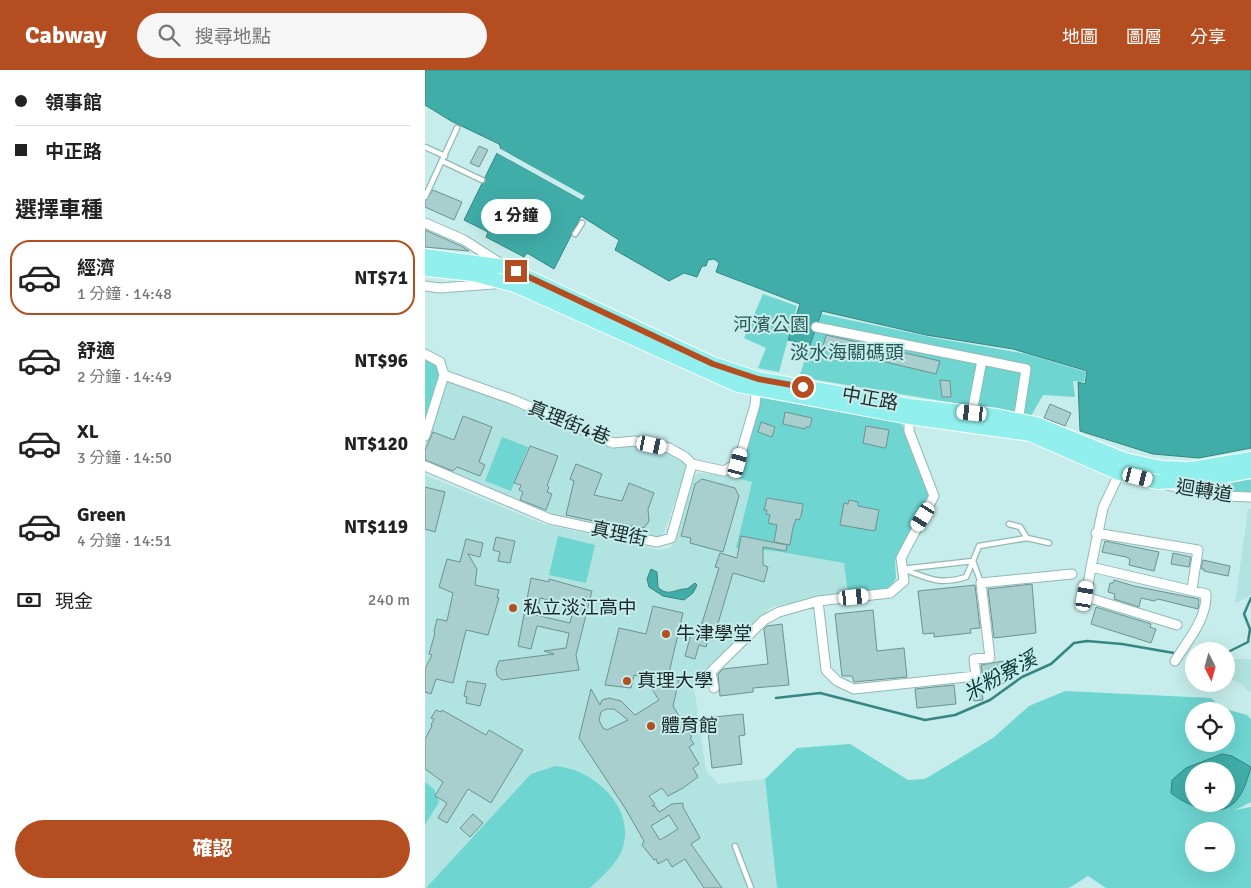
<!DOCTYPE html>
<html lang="zh-TW">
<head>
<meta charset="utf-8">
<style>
	:root { --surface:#fff; --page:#f6f6f6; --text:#222; --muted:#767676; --line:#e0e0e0; --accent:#b44e21 }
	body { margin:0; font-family:Signika,"Noto Sans TC",sans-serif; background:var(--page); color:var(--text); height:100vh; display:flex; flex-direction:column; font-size:19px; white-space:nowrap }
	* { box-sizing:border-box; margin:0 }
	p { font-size:16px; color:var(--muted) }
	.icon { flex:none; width:28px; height:28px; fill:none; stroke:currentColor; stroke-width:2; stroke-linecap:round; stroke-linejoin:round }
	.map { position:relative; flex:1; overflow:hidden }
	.sheet { display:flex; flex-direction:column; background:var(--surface); width:425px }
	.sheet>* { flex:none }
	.hud { display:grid; align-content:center; height:110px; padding:0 15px; background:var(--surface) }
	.needle { width:32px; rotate:174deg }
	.fabs { position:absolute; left:760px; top:572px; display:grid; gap:10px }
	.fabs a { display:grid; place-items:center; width:50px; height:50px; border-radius:50%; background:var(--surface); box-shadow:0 5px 20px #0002; font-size:25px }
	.end { position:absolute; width:22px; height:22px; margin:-11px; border:6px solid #b44e21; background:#fff; box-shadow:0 0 0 2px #fff }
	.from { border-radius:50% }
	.bubble { position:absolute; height:35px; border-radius:18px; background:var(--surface); box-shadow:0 5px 20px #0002; font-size:16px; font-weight:800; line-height:35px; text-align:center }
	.car { position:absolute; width:15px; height:30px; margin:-15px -8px; border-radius:6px; box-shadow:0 0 4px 1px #0007; background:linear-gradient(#fff 24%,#345 0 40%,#fff 0 76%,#345 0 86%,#fff 0) }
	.hud b { display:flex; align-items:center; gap:18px; height:48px; font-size:19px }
	.hud b+b { border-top:1px solid var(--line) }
	.hud i { width:12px; height:12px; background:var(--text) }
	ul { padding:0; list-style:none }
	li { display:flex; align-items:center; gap:15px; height:75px; margin:0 10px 8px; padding:0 5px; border:2px solid transparent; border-radius:20px }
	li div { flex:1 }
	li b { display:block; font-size:19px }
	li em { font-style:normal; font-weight:800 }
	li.active { border-color:var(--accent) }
	li>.icon { width:45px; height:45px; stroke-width:1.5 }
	h2 { padding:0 15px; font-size:22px; line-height:60px }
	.pay { display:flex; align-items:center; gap:12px; height:55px; padding:0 15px; font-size:19px }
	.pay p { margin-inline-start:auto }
	.button { display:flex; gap:10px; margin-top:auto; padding:10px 15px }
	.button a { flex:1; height:58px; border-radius:30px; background:var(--accent); color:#fff; font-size:20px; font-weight:800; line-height:58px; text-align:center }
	header { display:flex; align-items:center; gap:30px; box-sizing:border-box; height:70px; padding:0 25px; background:var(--accent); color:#fff }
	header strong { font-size:24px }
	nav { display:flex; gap:28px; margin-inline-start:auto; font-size:18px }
	.search { width:350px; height:45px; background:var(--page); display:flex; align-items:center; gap:12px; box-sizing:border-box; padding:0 18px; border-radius:28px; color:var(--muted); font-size:19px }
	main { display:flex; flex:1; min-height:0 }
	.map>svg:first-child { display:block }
	.built { fill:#b1e3e0 }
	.green { fill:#6ed5d1; fill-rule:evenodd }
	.water { fill:#40ada9; stroke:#358683; fill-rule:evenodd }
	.pier { fill:#c6edeb }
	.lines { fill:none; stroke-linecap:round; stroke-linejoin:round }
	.stream { stroke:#358683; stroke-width:2.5 }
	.building { fill:#a8cfcd; stroke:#6d9290; fill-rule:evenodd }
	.lane-casing { stroke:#91b8b6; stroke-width:7 }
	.street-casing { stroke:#91b8b6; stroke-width:11 }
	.primary-casing { stroke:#fff; stroke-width:16 }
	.lane { stroke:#fff; stroke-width:4.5 }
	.street { stroke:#fff; stroke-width:9 }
	.primary { stroke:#91f0ee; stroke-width:14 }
	.route { stroke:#b44e21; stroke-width:6 }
	.poi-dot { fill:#b44e21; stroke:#c6edeb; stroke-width:2 }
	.labels { text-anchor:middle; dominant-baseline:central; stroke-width:4; stroke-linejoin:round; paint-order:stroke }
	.park-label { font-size:19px; fill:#295856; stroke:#c6edeb }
	.street-label { font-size:19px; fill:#1b2a29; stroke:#c6edeb }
	.poi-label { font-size:19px; fill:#1b2a29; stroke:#c6edeb; text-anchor:start }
	.water-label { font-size:20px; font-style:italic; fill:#003332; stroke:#c6edeb }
</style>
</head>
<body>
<header>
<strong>Cabway</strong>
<div class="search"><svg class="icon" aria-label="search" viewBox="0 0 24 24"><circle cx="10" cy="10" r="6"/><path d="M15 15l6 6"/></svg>搜尋地點</div>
<nav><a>地圖</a><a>圖層</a><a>分享</a></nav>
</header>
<main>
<section class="sheet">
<div class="hud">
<b><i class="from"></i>領事館</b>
<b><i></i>中正路</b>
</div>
<h2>選擇車種</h2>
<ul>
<li class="active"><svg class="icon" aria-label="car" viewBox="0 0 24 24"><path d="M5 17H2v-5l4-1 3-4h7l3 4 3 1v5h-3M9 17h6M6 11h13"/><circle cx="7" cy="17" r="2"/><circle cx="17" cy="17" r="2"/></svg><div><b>經濟</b><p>1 分鐘 · 14:48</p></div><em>NT$71</em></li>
<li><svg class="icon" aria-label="car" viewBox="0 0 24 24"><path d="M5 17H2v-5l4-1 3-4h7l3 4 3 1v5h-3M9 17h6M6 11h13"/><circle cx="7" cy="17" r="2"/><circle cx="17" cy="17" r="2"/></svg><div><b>舒適</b><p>2 分鐘 · 14:49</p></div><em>NT$96</em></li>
<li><svg class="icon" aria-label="car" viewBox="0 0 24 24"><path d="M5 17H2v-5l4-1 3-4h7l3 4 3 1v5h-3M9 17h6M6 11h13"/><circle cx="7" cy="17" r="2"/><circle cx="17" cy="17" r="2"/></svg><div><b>XL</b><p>3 分鐘 · 14:50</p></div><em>NT$120</em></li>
<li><svg class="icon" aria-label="car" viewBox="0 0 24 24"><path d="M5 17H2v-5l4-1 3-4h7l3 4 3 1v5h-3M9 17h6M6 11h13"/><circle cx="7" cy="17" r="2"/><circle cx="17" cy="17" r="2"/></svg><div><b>Green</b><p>4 分鐘 · 14:51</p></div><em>NT$119</em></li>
</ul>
<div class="pay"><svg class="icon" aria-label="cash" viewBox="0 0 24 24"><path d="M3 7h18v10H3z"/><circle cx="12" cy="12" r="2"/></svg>現金<p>240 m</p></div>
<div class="button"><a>確認</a></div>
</section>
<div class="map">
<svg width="826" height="818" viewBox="0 0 826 818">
	<rect width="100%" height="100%" fill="#c6edeb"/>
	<!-- built -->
	<path class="built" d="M22 310 69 325 156 361 244 384 263 395 238 465 229 469 126 447 0 396V377Z
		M275 403 301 405 327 412 311 478 350 481 420 493 423 523 346 537 269 617 281 701 293 714 340 709 352 818H0V405L118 454 235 480 247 477 266 408Z
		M823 439H826V525L810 533Z
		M803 589H826V623L815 613 801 608Z"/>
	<!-- green -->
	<path class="green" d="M338 224 372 236 354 302 333 298 341 278 319 268Z
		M396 244 510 268 602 284 661 302 659 312 648 311 650 327 618 325 606 346 374 307Z
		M0 287 13 291C18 311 7 330 0 348Z
		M337 327 476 352 505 428 470 490 471 508 465 518 423 523 419 493 350 481 311 478 327 412 301 405 313 396Z
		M77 367 103 377 86 421 60 411Z
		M826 408V422L783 419 784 416Z
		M133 466 170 475 161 513 124 505Z
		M640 621 786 628 797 638 822 645 826 649V732L810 740 826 737V818H681L663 806 644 818H352L340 709 372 678 425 674 483 710 500 709 568 668 604 636ZM769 641H801V674H769ZM769 701H801V734H769ZM769 761H801V794H769Z
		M130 696C169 699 212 738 197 780 192 794 176 807 165 818H1L106 704Z
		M0 712 9 719 14 732 0 755Z"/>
	<!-- water -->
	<path class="water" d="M0 0H826V378L774 388 728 384 655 361 653 312 660 314 662 301 588 279 501 265 397 241 385 275 363 270 375 234 291 202 294 193 289 189 283 190 281 196H277L272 207 259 203 244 211 190 180 194 170 156 146 129 199 102 183 99 187 61 167 63 162 39 150 72 83 157 130 159 126 76 79 74 74 26 51 0 35Z
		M226 499 232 502 233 517C243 528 251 518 262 519L270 513 272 515 268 523 259 530 238 526 224 517 222 509Z
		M797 684 807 686 826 697C822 710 819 723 809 733 792 749 761 735 746 723L747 710 761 698ZM769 701H801V734H769Z"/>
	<!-- pier -->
	<path class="pier" d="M76 79 160 126 157 130 72 83 74 81 122 108 75 81Z"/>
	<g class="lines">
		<!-- stream -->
		<path class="stream" d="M801 583 823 572 825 559 819 544 826 528
			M765 584H769
			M351 628 395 623 500 650 530 645 565 630 597 607 626 594 649 573 662 571 697 574 749 583"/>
	</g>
	<!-- building -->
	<path class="building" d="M54 76 63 80 54 97 45 93Z
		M8 120 37 132 29 150 0 137V131Z
		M0 160 36 176 44 181 0 177Z
		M401 265 515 291 511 304 398 277Z
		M515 310 525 311 526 327H517Z
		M625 334 646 343 640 356 619 348Z
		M360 342 387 348 385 357H381L380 359 358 354Z
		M38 346 67 357 54 392 60 395 55 406 32 397 28 401 0 390V380L8 362 29 370Z
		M336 352 350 357 347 367 333 362Z
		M441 356 464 360 461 377 459 378 438 373Z
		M105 376 133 386 122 416 124 417 122 422 127 424 121 440 95 430 98 422 94 420 96 415 89 413Z
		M151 394 177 404 169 425 197 431 204 413 229 423 223 439 224 451 219 458 193 454 192 456 141 445 149 411 145 409Z
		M277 409 310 418 314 426 298 482 265 473 266 468 256 466 270 414Z
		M0 417 20 422 10 462 0 459Z
		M342 428 378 434 376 446 374 450 371 449 368 457 365 475 349 472 352 455 343 453 345 445 341 444 342 440H339Z
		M424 430 433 432V436L454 440 450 461 415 455 419 433 423 434Z
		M316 466 362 475 361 481 338 477V495L343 497 339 512 308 503 288 570 283 569 281 577 274 575 270 589 260 586 266 564 273 566 294 498 290 497 295 483 312 488Z
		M71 467 90 471 85 493 73 491 75 482 68 480Z
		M41 469 58 473 55 487 43 484 52 499 50 515 74 520 72 528H74L63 565 41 560 28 613 11 609 6 624 0 622V599L7 585 4 584 10 563 9 562 12 549 22 551 28 523 14 517 22 489 35 492Z
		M680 471 734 482 729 501 704 495 705 489 701 487 677 482Z
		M748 483 766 487 764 497 746 494Z
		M778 490 805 496 803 506 779 501V499H776Z
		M106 508 124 512V509L167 521 151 585 154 600 77 610 72 606 71 599 74 591 129 584 119 581 141 578 144 563 112 556 106 579 93 576ZM115 528 149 536 145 553 111 545Z
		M689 510 709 516 774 529 773 539 733 529 729 531 716 528 714 537 689 529 690 524 683 522 685 513H688Z
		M607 514 611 563 569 568 563 519Z
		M550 515 555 558 545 559 546 563 509 567V563L498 564 493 521Z
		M228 536 258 543 243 607 254 610 248 636 267 667 265 668 269 674 264 677 274 694 268 698 273 707 258 718 243 726 237 718 224 726 230 734 227 736H230L234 742 247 734 258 733V737L275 768 266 774 297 818H279L260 789 247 797 242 789 233 794 231 789 229 790 217 775 219 771 200 738 154 668 166 619 175 635 177 630 184 628 196 631 210 645 234 630 219 607 209 605 206 618 180 615 194 558 221 564ZM181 639H189L203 650 182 660 178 658 174 650 176 642ZM244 745 253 759 235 770 226 756Z
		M671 537 726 554 725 557 731 559 726 573 666 554Z
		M448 540 452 581 479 578 482 607 429 612 427 606H417L410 544Z
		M357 554 364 615 328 618V622L295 626 293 604 298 599 343 594 339 559 342 556Z
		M578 591 580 613 559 616 556 595Z
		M42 611 61 614 55 636 41 633 42 627 39 626Z
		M556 611 558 630 549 631 547 613Z
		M529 615 531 634 492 638 490 619Z
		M11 640 16 642 17 640 61 665 64 660 98 680 66 733 43 719 22 753 13 748 22 733 10 726 18 712 0 699V669L7 656 6 655 9 649 6 648Z
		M318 644 320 665 314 666 317 694 287 698 282 652 289 651V647Z
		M48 744 58 753 45 767 35 758Z"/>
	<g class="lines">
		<defs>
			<path id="lane" d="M0 77 20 86
				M17 91 57 110
				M0 127 32 58
				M150 164 157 153
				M602 468 624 473
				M548 491 556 513
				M477 499 548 491 554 476 602 468 595 457 584 454
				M481 500C504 509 516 515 541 507L548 491
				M310 776 326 818"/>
			<path id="street" d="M0 153 39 170 81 197 75 210 69 214 15 218 0 216
				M391 257 557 290 547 343
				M0 284 15 292 19 305
				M557 290 601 299 594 345
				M19 305 89 330 188 373 210 371 244 378 260 387 267 394
				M484 347V361L509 426 476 488 479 511 465 523 393 531 401 600 412 611 429 619 551 606 549 589 565 588 556 513 647 504
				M0 366 19 305
				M0 396 125 449 232 472 246 468 267 394 299 401 313 393 330 335 332 313
				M696 400 678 438 666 497 781 524C782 549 763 570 750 591
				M742 415 794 426 826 427
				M671 463 773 480 767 519
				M666 497 661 527 752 555
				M289 618 286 602 339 550 354 542 393 531"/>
			<path id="primary" d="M0 186 81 197 288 294 333 309 485 336 572 346 611 354 700 390 737 398 766 399 826 389
				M0 199 48 204 90 215 313 315 484 347 605 364 694 403 732 412 778 410 826 401"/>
		</defs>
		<!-- lane casing -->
		<use href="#lane" class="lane-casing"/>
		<!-- street casing -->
		<use href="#street" class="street-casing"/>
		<!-- primary casing -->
		<use href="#primary" class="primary-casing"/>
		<!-- lane -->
		<use href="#lane" class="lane"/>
		<!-- street -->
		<use href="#street" class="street"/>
		<!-- primary -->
		<use href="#primary" class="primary"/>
	</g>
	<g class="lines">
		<!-- route -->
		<path class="route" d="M91 201 288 294 333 309 378 317"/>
	</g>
	<!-- markers -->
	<g class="poi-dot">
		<circle cx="88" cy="538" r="5"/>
		<circle cx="241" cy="564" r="5"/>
		<circle cx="202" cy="611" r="5"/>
		<circle cx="226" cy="656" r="5"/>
	</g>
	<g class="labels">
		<!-- park labels -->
		<g class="park-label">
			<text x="346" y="255">河濱公園</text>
			<text x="422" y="283">淡水海關碼頭</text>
		</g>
		<!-- street labels -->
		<g class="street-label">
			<text transform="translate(445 329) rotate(10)">中正路</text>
			<text transform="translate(144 353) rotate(22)">真理街4巷</text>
			<text transform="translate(779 421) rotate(9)">迴轉道</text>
			<text transform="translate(194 464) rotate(12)">真理街</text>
		</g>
		<!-- poi labels -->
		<g class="poi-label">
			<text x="98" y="538">私立淡江高中</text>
			<text x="251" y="564">牛津學堂</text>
			<text x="212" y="611">真理大學</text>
			<text x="236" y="656">體育館</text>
		</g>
		<!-- water labels -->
		<g class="water-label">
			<text transform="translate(575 606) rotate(-28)">米粉寮溪</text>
		</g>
	</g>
</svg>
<div class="fabs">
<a><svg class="needle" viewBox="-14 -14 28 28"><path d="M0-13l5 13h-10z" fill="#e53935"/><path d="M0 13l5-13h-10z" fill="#767676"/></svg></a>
<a><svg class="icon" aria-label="locate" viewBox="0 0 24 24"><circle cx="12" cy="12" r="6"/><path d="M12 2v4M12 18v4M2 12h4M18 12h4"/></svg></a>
<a>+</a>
<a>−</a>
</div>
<i class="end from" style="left:378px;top:317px"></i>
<i class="end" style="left:91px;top:201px"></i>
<div class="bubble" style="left:56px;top:129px;width:70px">1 分鐘</div>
<i class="car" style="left:547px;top:343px;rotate:276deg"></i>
<i class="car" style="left:227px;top:375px;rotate:102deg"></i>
<i class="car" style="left:313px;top:393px;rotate:15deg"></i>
<i class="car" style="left:713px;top:407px;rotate:104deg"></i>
<i class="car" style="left:498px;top:447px;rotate:212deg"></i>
<i class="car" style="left:660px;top:526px;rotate:10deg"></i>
<i class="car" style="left:429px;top:527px;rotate:84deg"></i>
</div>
</main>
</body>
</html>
